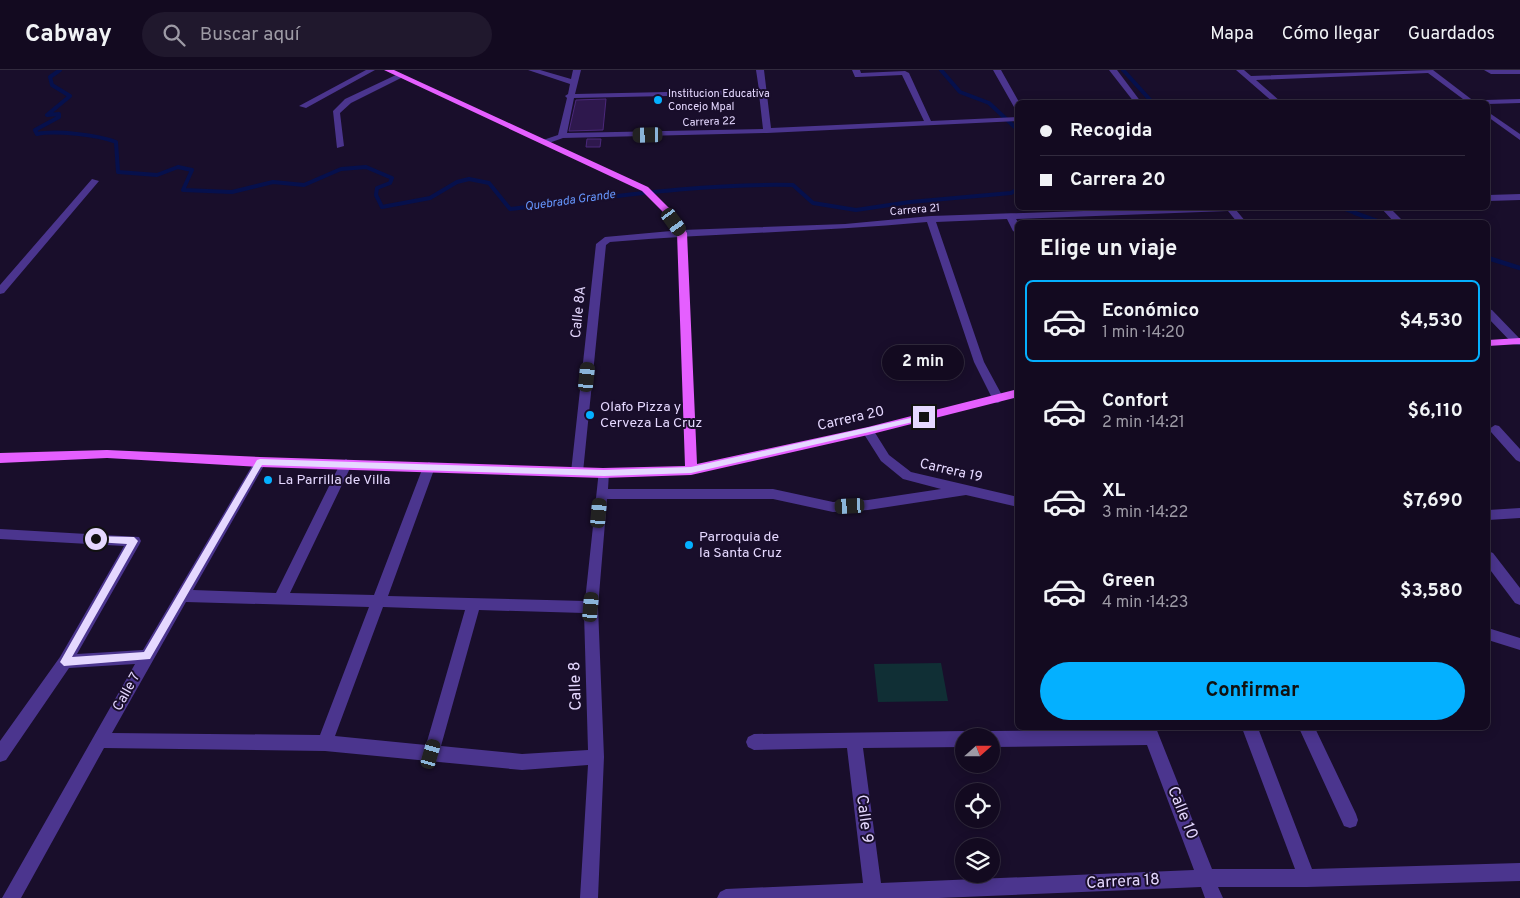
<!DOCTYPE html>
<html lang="es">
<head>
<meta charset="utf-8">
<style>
	:root { --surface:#130a20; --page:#20182d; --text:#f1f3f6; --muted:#9d9aa5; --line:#322b3e; --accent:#04b0ff }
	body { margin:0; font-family:Overpass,sans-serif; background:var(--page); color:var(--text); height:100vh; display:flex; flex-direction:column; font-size:19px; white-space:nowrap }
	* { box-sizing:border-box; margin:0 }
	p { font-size:16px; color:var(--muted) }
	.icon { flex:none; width:28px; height:28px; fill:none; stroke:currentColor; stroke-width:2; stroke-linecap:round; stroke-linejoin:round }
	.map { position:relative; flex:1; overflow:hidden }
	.details { position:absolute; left:1015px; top:150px; width:475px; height:510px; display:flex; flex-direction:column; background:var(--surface); border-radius:8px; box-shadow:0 2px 12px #0003,0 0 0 1px var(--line) }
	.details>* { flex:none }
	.top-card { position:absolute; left:1015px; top:30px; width:475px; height:110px; border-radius:8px; box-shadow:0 2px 12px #0003,0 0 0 1px var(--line); display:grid; align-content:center; height:110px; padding:0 25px; background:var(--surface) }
	.needle { width:32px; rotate:69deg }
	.buttons { position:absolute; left:955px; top:658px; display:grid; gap:10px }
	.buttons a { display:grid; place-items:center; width:45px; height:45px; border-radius:50%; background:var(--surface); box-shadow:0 2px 12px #0003,0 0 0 1px var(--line); font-size:25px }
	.end { position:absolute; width:22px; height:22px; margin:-11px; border:6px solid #e5d8ff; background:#111; box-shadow:0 0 0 2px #111 }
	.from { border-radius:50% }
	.bubble { position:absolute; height:35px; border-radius:18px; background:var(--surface); box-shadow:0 2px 12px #0003,0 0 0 1px var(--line); font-size:16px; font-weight:700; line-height:35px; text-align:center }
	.car { position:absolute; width:15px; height:30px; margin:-15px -8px; border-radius:6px; box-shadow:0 0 4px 1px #0007; background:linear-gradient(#222 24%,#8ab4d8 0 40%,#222 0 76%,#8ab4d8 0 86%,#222 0) }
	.top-card b { display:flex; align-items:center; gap:18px; height:48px; font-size:19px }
	.top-card b+b { border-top:1px solid var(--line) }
	.top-card i { width:12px; height:12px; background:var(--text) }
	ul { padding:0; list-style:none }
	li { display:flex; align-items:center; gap:15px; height:82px; margin:0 10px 8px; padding:0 15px; border:2px solid transparent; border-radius:8px }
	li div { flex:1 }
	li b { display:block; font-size:19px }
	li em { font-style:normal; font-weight:700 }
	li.on { border-color:var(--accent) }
	li>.icon { width:45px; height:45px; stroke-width:1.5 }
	h2 { padding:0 25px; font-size:22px; line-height:60px }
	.action { display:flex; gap:10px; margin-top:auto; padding:10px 25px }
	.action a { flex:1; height:58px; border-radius:30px; background:var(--accent); color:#111; font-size:20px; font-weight:700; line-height:58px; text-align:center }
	header { display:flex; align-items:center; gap:30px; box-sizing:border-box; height:70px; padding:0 25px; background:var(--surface); border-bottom:1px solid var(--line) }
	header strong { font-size:24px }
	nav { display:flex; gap:28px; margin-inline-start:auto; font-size:18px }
	.search { width:350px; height:45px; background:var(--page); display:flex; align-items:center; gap:12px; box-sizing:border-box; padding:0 18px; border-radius:28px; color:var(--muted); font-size:19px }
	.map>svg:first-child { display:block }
	.green { fill:#102f35 }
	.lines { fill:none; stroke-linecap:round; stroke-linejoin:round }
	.stream-far1 { stroke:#06104c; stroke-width:4 }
	.stream { stroke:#06104c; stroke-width:4.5 }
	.building { fill:#2e184d; stroke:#4b287b }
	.minor { fill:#4b358e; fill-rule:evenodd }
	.major { fill:#e55fff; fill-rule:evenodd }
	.route { fill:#e5d8ff }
	.poi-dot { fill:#04b0ff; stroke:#190e2b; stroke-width:2 }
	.labels { text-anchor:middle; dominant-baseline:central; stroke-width:4; stroke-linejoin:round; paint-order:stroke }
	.far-poi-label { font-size:11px; fill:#e5d8ff; stroke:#190e2b; text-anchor:start }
	.far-street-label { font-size:11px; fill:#e5d8ff; stroke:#190e2b }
	.far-water-label { font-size:12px; font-style:italic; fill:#6697ff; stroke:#190e2b }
	.street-label { font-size:14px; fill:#e5d8ff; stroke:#190e2b }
	.poi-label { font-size:14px; fill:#e5d8ff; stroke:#190e2b; text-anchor:start }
	.near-street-label { font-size:16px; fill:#e5d8ff; stroke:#190e2b }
</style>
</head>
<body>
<header>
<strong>Cabway</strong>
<div class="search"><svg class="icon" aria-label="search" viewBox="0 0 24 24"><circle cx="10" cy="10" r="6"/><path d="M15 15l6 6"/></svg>Buscar aquí</div>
<nav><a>Mapa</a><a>Cómo llegar</a><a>Guardados</a></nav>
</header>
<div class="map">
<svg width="1520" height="828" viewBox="0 0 1520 828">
	<rect width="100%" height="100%" fill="#190e2b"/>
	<!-- green -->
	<path class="green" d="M941 593 948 631 878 632 874 594Z"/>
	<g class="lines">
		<!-- stream-far1 -->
		<path class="stream-far1" d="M60 0 50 7 52 15 70 26 47 45 59 44V47L35 60 37 64C55 60 98 65 116 72L118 102 157 105 178 97 192 100 183 120 232 122 273 112 304 115 341 99 366 97 392 108 390 113 377 118 376 125 382 137 430 128 457 112 469 109 489 113 510 139C605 128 698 113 793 115L813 133 856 140 910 132 1011 123 1018 119
			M941 0 960 22 989 33 1018 60
			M1123 0 1152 32
			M1342 138 1358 144"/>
		<!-- stream -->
		<path class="stream" d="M1355 143 1380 152
			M1488 188 1520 198"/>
	</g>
	<!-- building -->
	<path class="building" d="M606 29 603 60 569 61 576 30Z
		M587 69H601L600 77H586Z"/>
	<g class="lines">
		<!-- minor -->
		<path class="minor" d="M366 0H375L306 38 299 36Z
			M528 0H540L571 9 573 0H581L575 24 759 20 756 0H764L771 58 924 51 902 5 858 7H855L852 0H860L861 3 905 1 909 3 931 51 1018 47V51L767 63 563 68 546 74H543V70L558 65 567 28 565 26 568 24 570 14ZM759 24 763 59 567 63 574 28Z
			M993 0H1001L1019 32H1018V39L1014 37Z
			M1109 0H1117L1141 32H1134Z
			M1236 0H1244L1251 6 1433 0 1475 32H1467L1428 3 1256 10 1281 32H1273Z
			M1484 0H1520V4H1491Z
			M398 4 405 6 351 33 340 43 344 76 337 78 333 41 345 29Z
			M1520 29V33L1488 34V32H1481L1485 30Z
			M1488 42 1520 64V70L1488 47Z
			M92 109 99 111 4 223 0 224V215Z
			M1520 124V130L1488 131V125Z
			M1173 138H1238L1236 140 1246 152H1237L1228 141 1016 149 1018 152V164L1013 161 1007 149 936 152 984 292 1004 329 998 333 994 332 974 292 927 152C822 162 716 163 610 172L606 175 583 402 577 407 571 402 596 174 605 167 682 160 845 154 931 146Z
			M1381 138H1390L1404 152H1394Z
			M1488 239 1492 240 1520 269V275L1513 274 1488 248Z
			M1495 355 1499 356 1520 379V392L1516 390 1491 362 1489 359Z
			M868 357 872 358 889 385 911 402 1018 427V437L966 425 868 440 833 442 773 429H607L598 537 604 687 598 828H580L588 695 522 700 325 681 104 678 21 828H2L135 594 69 598 6 690 0 692V671L60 587 124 476 0 469V459L139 467 141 471 139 475 77 584 143 580 256 389H264L266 392 193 520 276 523 340 394 346 389 352 394 290 523 374 525 423 397 429 392 435 397 388 526 585 531 599 400H607L609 403 608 419H773L833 432 868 430 941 419 903 409 881 391 862 361ZM186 532 369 537 320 665 112 663ZM383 537 465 540 426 675 335 666ZM479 540 584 543 588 680 522 684 441 676Z
			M1520 438V448L1488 450V440Z
			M1488 481 1493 483 1520 518V535L1515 533 1488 497Z
			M1488 558 1520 568V580L1488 570Z
			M1140 658H1156L1212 799H1295L1242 658H1258L1312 799 1520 793V811L1307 817H1218L1223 828H1205L1201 817 939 828H717L720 822 726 819 863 813 847 678 754 680 748 677 746 672 748 667 754 664 964 661 970 664 971 666H964V677L863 678 881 813 1194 800 1147 675 991 677V666H984L991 661 1141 660Z
			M1299 658H1315L1356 744 1358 750 1356 756 1350 758 1344 756Z"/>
		<!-- major -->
		<path class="major" d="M384 0H394L648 117 669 138 687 163 697 394 868 357 1018 319V327L868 365 691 405 603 408 260 397 107 388 0 393V383L107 380 260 387 603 398 685 396 677 163 663 142 642 121Z
			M1520 268V274L1488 276V270Z"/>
	</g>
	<!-- route -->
	<path class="route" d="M924 345 928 347 926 349 691 403 604 406 262 395 150 589 64 596 60 592 127 474 96 472 91 469 92 466 134 467 138 471 72 587 144 582 257 390 260 389 604 400 691 397Z"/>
	<!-- markers -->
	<g class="poi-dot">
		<circle cx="658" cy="30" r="5"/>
		<circle cx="590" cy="345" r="5"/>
		<circle cx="268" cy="410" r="5"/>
		<circle cx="689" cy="475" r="5"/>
	</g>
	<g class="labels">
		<!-- far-poi labels -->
		<g class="far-poi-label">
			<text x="668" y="24">Institucion Educativa<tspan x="668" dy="13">Concejo Mpal</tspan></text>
		</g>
		<!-- far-street labels -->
		<g class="far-street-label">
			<text transform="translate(709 52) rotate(-2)">Carrera 22</text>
			<text transform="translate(915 140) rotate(-5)">Carrera 21</text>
		</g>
		<!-- far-water labels -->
		<g class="far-water-label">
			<text transform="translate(570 131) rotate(-8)">Quebrada Grande</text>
		</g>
		<!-- street labels -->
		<g class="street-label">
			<text transform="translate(579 242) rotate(-84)">Calle 8A</text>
			<text transform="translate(851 349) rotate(-13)">Carrera 20</text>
			<text transform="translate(951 401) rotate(13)">Carrera 19</text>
			<text transform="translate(127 622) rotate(-61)">Calle 7</text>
		</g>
		<!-- poi labels -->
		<g class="poi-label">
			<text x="600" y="337">Olafo Pizza y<tspan x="600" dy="16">Cerveza La Cruz</tspan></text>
			<text x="278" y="410">La Parrilla de Villa</text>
			<text x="699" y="467">Parroquia de<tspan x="699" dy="16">la Santa Cruz</tspan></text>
		</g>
		<!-- near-street labels -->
		<g class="near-street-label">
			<text transform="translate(576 616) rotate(-92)">Calle 8</text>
			<text transform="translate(1182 743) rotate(68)">Calle 10</text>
			<text transform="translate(864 749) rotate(83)">Calle 9</text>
			<text transform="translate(1123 812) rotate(-3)">Carrera 18</text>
		</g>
	</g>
</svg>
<div class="buttons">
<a><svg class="needle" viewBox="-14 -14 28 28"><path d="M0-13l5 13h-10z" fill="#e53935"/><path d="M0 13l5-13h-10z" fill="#9d9aa5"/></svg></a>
<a><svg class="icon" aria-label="locate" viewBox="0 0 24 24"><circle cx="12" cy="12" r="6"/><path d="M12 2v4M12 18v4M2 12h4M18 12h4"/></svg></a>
<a><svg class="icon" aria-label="layers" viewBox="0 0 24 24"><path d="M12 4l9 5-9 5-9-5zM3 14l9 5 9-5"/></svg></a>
</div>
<i class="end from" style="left:96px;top:469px"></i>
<i class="end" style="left:924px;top:347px"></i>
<div class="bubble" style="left:882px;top:275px;width:82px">2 min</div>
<i class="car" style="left:648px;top:65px;rotate:269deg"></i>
<i class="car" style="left:674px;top:152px;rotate:144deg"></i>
<i class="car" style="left:587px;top:307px;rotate:6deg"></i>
<i class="car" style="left:850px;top:436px;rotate:267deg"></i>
<i class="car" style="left:599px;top:443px;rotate:5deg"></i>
<i class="car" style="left:591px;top:537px;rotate:5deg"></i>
<i class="car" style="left:431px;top:684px;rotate:16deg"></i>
<div class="top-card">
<b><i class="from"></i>Recogida</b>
<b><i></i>Carrera 20</b>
</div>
<section class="details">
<h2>Elige un viaje</h2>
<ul>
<li class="on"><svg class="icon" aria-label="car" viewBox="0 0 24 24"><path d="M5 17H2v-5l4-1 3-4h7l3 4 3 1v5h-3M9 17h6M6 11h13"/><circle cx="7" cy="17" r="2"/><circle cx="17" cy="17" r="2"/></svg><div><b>Económico</b><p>1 min · 14:20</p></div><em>$4,530</em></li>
<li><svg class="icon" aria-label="car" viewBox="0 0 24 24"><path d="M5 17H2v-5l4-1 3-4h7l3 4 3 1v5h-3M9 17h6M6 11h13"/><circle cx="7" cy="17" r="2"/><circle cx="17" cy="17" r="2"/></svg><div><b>Confort</b><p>2 min · 14:21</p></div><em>$6,110</em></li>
<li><svg class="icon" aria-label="car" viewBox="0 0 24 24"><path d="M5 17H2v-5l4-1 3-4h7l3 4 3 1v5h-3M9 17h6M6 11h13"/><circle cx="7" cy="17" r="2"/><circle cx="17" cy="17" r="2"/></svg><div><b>XL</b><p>3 min · 14:22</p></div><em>$7,690</em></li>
<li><svg class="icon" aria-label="car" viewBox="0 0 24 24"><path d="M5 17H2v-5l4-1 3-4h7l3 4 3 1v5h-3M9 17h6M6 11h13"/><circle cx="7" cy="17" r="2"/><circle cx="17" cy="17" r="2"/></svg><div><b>Green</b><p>4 min · 14:23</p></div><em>$3,580</em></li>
</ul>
<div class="action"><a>Confirmar</a></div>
</section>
</div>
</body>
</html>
